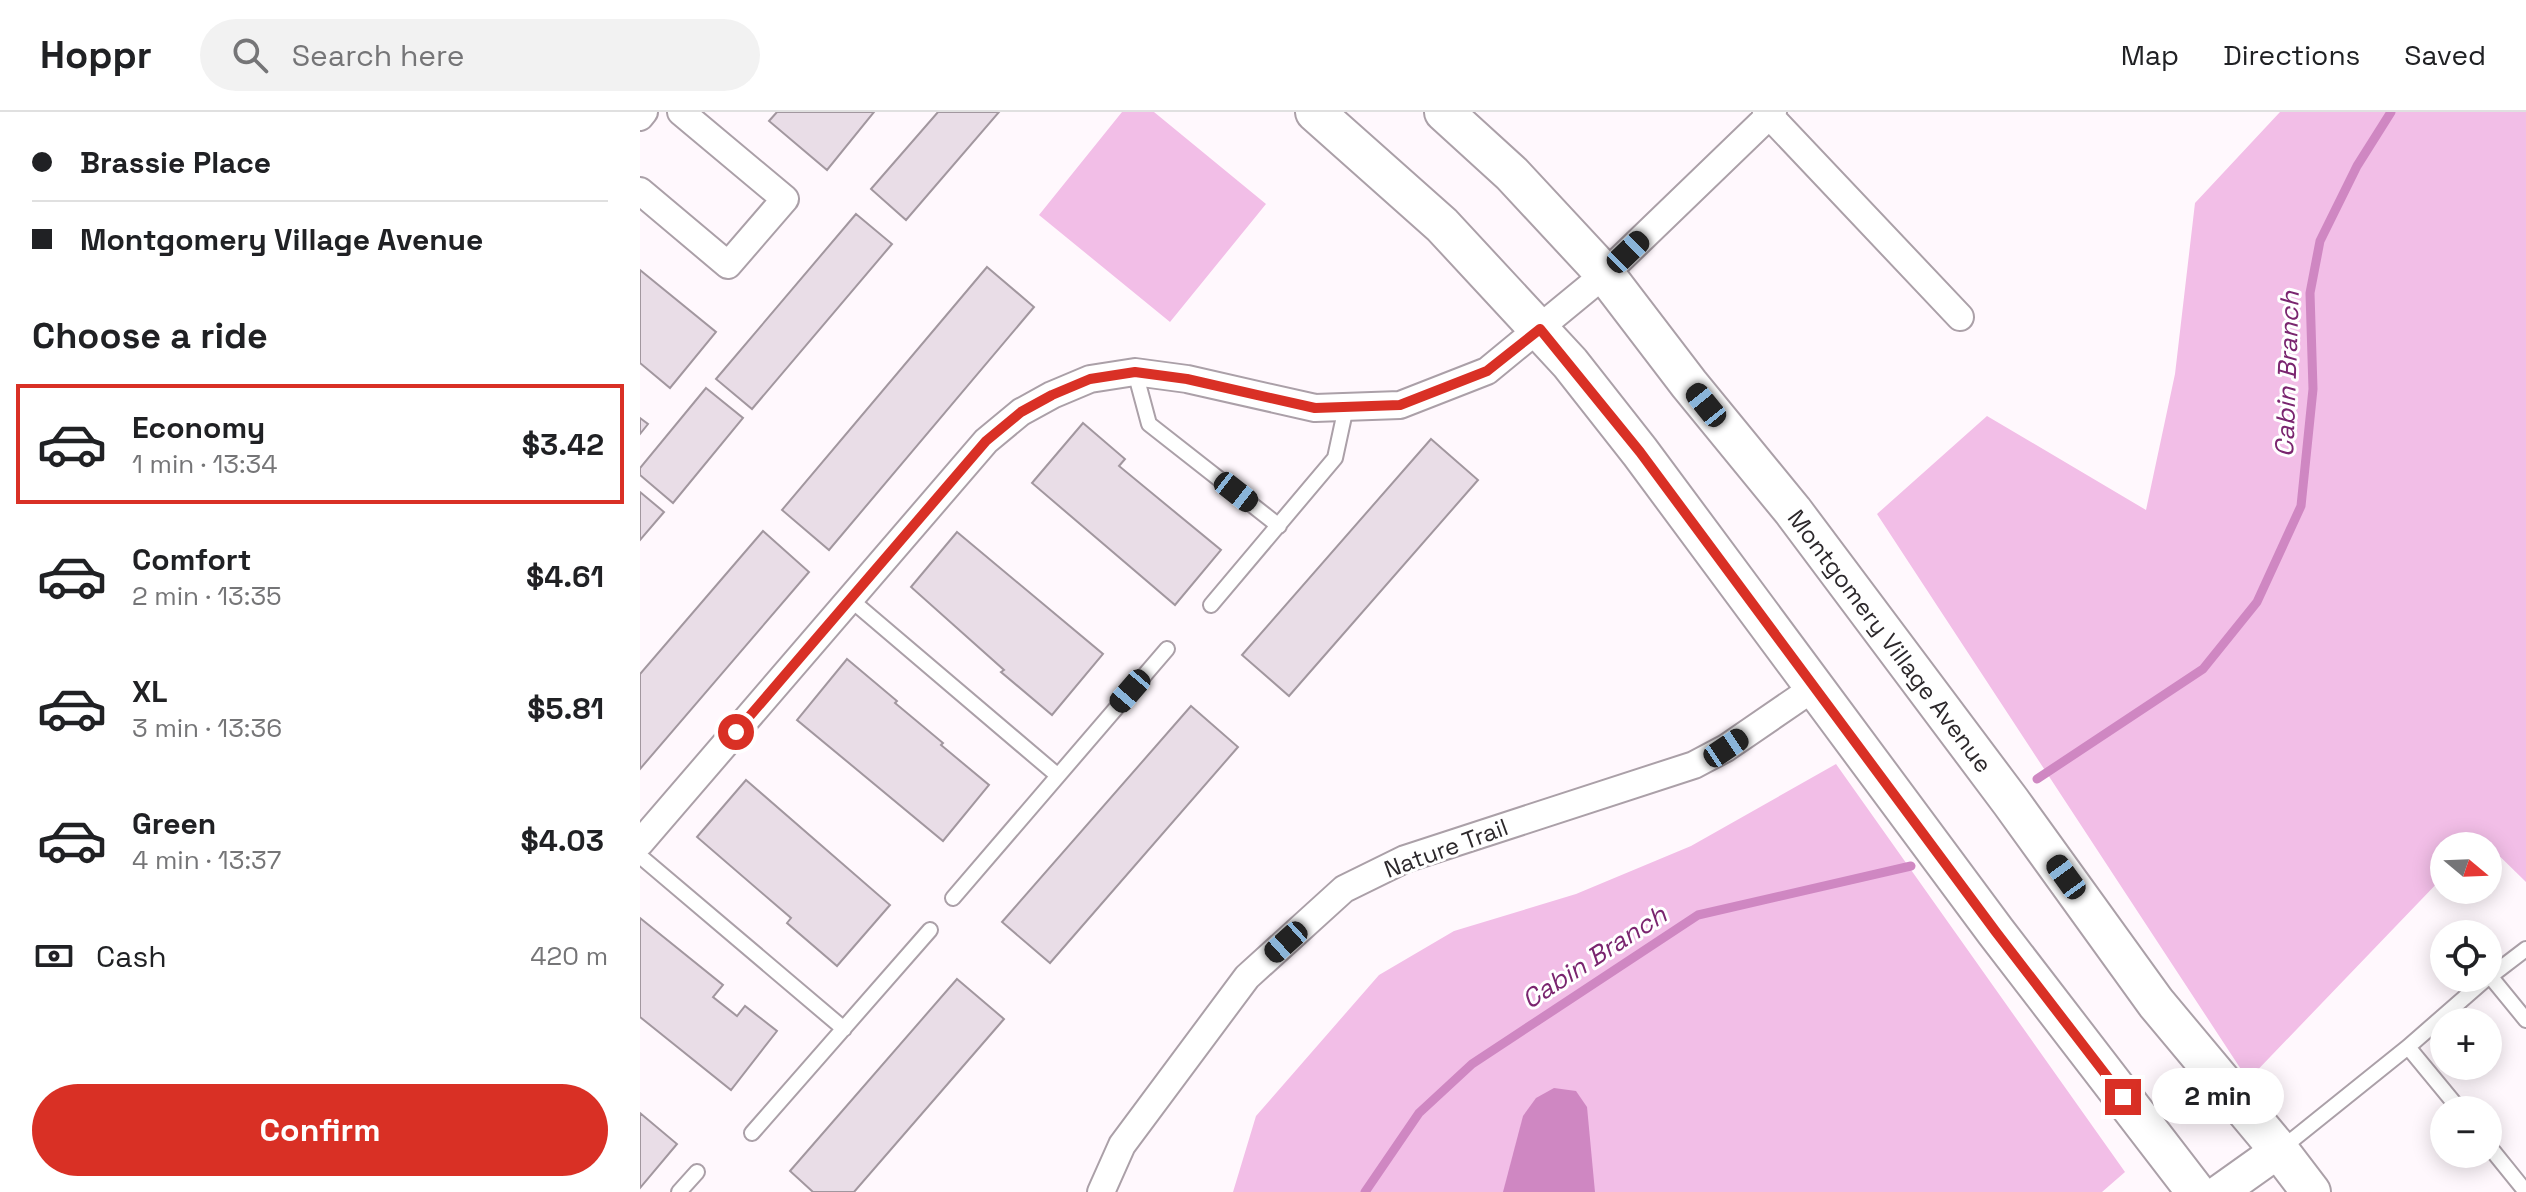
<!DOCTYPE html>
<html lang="en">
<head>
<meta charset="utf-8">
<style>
	:root { --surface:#fff; --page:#f2f2f2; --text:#202124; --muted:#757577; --line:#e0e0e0; --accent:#d93025 }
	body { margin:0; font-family:"Space Grotesk",sans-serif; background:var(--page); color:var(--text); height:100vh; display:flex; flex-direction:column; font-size:30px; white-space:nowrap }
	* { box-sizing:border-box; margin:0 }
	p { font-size:26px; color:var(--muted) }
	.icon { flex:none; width:44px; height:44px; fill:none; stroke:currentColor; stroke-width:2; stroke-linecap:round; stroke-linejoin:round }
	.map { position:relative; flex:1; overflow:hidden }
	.side { display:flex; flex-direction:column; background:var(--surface); width:640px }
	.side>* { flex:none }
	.top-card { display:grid; align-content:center; height:176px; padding:0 32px; background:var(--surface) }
	.needle { width:52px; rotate:109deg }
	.controls { position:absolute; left:1790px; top:720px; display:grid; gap:16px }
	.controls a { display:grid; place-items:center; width:72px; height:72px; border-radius:50%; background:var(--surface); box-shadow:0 4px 20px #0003; font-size:40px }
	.end { position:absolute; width:36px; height:36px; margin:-18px; border:10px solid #d93025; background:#fff; box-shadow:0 0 0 4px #fff }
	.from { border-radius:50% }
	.bubble { position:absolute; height:56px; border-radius:28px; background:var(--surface); box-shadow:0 4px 20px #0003; font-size:26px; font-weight:600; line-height:56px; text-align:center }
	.car { position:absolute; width:24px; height:48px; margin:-24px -12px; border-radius:10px; box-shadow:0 0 6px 2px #0007; background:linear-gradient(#222 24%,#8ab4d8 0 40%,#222 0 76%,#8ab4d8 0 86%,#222 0) }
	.top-card b { display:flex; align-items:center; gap:28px; height:76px; font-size:30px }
	.top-card b+b { border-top:2px solid var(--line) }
	.top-card i { width:20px; height:20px; background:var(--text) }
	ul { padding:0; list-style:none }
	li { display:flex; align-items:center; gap:24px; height:120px; margin:0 16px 12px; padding:0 16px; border:4px solid transparent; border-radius:0px }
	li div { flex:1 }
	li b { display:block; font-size:30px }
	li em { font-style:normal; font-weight:600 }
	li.active { border-color:var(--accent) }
	li>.icon { width:72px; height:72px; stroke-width:1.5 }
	h2 { padding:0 32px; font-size:36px; line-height:96px }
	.pay { display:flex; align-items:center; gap:20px; height:88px; padding:0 32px; font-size:30px }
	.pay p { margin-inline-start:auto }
	.primary-button { display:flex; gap:16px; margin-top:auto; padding:16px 32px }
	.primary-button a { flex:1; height:92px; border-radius:48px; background:var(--accent); color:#fff; font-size:32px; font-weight:600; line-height:92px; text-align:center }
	header { display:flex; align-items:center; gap:48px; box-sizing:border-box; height:112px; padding:0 40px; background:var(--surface); border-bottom:2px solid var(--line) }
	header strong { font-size:38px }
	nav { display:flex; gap:44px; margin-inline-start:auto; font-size:28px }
	.search { width:560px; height:72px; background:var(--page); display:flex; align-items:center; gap:20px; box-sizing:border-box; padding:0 28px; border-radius:44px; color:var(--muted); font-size:30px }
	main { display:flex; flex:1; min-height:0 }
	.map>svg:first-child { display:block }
	.green { fill:#f2bee7 }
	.water { fill:#cf87c2 }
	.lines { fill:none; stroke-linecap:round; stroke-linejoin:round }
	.stream { stroke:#cf87c2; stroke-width:9 }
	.building { fill:#e9dde7; stroke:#a2979f; stroke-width:2 }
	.service-casing { stroke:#aba0a8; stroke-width:18 }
	.minor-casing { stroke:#aba0a8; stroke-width:30 }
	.tertiary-casing { stroke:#aba0a8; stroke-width:38 }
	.secondary-casing { stroke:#aba0a8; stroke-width:42 }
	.service { stroke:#fff; stroke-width:14 }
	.minor { stroke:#fff; stroke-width:26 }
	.tertiary { stroke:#fff; stroke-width:34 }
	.secondary { stroke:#fff; stroke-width:38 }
	.route { stroke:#d93025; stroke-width:10 }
	.labels { text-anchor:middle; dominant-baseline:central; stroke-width:6; stroke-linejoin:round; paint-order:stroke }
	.street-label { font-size:24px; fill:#2c282b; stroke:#fff }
	.water-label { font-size:26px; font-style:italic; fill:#7a256f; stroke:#fff }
</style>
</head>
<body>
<header>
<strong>Hoppr</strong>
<div class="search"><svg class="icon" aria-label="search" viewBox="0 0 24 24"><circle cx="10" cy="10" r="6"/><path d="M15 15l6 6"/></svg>Search here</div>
<nav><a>Map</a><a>Directions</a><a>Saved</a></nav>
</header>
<main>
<section class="side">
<div class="top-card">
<b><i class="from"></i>Brassie Place</b>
<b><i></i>Montgomery Village Avenue</b>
</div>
<h2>Choose a ride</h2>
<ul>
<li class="active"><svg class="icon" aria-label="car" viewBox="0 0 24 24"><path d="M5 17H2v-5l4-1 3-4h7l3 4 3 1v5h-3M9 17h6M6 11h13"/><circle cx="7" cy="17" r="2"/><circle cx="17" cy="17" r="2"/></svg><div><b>Economy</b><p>1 min · 13:34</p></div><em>$3.42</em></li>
<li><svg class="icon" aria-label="car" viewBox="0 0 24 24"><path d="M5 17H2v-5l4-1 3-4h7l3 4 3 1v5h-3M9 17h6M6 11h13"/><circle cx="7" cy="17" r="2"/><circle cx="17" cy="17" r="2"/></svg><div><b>Comfort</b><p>2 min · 13:35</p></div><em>$4.61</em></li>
<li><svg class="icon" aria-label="car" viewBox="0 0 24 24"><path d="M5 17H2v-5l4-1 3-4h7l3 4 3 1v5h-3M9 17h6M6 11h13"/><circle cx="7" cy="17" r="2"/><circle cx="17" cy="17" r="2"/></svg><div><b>XL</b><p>3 min · 13:36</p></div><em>$5.81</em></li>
<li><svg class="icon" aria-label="car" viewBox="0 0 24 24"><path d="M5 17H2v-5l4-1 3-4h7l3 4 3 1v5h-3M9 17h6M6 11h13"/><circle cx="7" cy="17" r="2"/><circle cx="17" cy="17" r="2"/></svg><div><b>Green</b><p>4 min · 13:37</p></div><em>$4.03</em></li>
</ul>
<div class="pay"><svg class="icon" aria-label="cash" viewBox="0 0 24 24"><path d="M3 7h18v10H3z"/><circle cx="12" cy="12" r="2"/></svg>Cash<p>420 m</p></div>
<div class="primary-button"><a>Confirm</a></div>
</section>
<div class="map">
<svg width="1886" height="1080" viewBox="0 0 1886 1080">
	<rect width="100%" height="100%" fill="#fff8fd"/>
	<!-- green -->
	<path class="green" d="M482 0H514L626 92 530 210 399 103Z
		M1640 0H1886V770L1841 726 1833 734H1804V764L1608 968 1237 402 1347 304 1506 398 1535 262 1555 91Z
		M1196 652 1485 1060 1462 1080H593L616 1004 739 863 814 819 936 782 1051 734Z"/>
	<!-- water -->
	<path class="water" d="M914 976 936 979 947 995 955 1080H863L883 1004 896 986Z"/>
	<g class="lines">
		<!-- stream -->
		<path class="stream" d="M1397 667 1563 557 1617 490 1661 394 1673 277 1670 181 1680 129 1717 54 1751 0
			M725 1080 779 1001 832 952 1058 803 1271 754"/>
	</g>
	<!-- building -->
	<path class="building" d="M137 0H234L187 58 129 9Z
		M298 0H359L266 108 231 77Z
		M216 102 252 132 112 297 76 267Z
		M347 155 394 195 189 438 142 398Z
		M0 158 76 220 30 276 0 251Z
		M66 276 103 306 33 391 0 363V356Z
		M0 306 8 312 0 322Z
		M443 311 485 347 479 354 581 438 535 493 392 371Z
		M791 327 838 368 649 584 602 543Z
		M0 380 24 400 0 428Z
		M123 419 169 460 0 657V562Z
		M317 420 463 542 412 603 361 560 364 558 271 475Z
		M207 547 257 589 255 591 303 631 301 633 349 673 303 729 157 608Z
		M551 594 598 635 410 851 362 810Z
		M106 668 250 793 197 854 147 811 151 806 57 725Z
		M0 806 83 873 73 885 97 904 105 894 137 919 91 978 0 905Z
		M317 867 364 907 214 1080H173L150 1059Z
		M0 1001 37 1032 0 1076Z"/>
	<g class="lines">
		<defs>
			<path id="service" d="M495 260 509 312 639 414
				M210 487 417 663
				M571 493 695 346 706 295
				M0 744 204 917
				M313 786 527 537
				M1850 864 1886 908
				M1848 866 1886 837
				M1768 935 1820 998
				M112 1021 290 818
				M1848 1033 1886 1080
				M1641 1037 1768 935 1847 866
				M39 1080 57 1060"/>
			<path id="minor" d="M1126 0 1320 205
				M0 5 4 0
				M0 79 88 153 145 87 41 0
				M0 731 346 329 381 300 412 283 450 267 495 260 547 267 675 296 760 293 847 259 965 162 1133 0
				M461 1080 482 1033 607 865 704 777 765 747 1054 653 1086 636 1175 575"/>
			<path id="tertiary" d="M1580 1080 1639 1038"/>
			<path id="secondary" d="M675 0 802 113 930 251 1000 340 1356 820 1556 1080
				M804 0 872 62 965 162 1049 272 1153 399 1371 690 1516 891 1639 1038 1671 1080"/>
		</defs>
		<!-- service casing -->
		<use href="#service" class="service-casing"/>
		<!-- minor casing -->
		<use href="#minor" class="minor-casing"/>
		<!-- tertiary casing -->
		<use href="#tertiary" class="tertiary-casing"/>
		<!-- secondary casing -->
		<use href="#secondary" class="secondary-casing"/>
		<!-- service -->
		<use href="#service" class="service"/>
		<!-- minor -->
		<use href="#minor" class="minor"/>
		<!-- tertiary -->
		<use href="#tertiary" class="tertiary"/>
		<!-- secondary -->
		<use href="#secondary" class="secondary"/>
	</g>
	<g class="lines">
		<!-- route -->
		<path class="route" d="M96 620 346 329 381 300 412 283 450 267 495 260 547 267 675 296 760 293 847 259 900 217 1000 340 1356 820 1483 985"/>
	</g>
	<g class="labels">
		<!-- street labels -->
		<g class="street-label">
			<text transform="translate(1250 529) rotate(53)">Montgomery Village Avenue</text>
			<text transform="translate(806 736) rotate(-20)">Nature Trail</text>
		</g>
		<!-- water labels -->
		<g class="water-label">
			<text transform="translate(1647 262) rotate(-88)">Cabin Branch</text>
			<text transform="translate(954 845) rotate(-33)">Cabin Branch</text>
		</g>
	</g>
</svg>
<div class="controls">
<a><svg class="needle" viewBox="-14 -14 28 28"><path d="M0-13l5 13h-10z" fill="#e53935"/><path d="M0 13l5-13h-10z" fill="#757577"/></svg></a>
<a><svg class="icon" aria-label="locate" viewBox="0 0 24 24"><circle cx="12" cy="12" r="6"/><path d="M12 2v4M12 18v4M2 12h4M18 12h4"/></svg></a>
<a>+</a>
<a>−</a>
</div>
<i class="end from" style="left:96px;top:620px"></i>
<i class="end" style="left:1483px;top:985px"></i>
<div class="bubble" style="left:1512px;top:956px;width:132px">2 min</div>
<i class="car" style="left:988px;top:140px;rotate:46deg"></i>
<i class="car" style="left:1066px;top:293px;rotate:321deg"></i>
<i class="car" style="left:596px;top:380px;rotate:128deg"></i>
<i class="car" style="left:490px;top:579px;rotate:221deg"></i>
<i class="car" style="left:1086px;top:636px;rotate:56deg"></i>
<i class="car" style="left:1426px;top:765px;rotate:324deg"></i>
<i class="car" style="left:646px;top:830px;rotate:228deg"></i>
</div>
</main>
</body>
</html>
